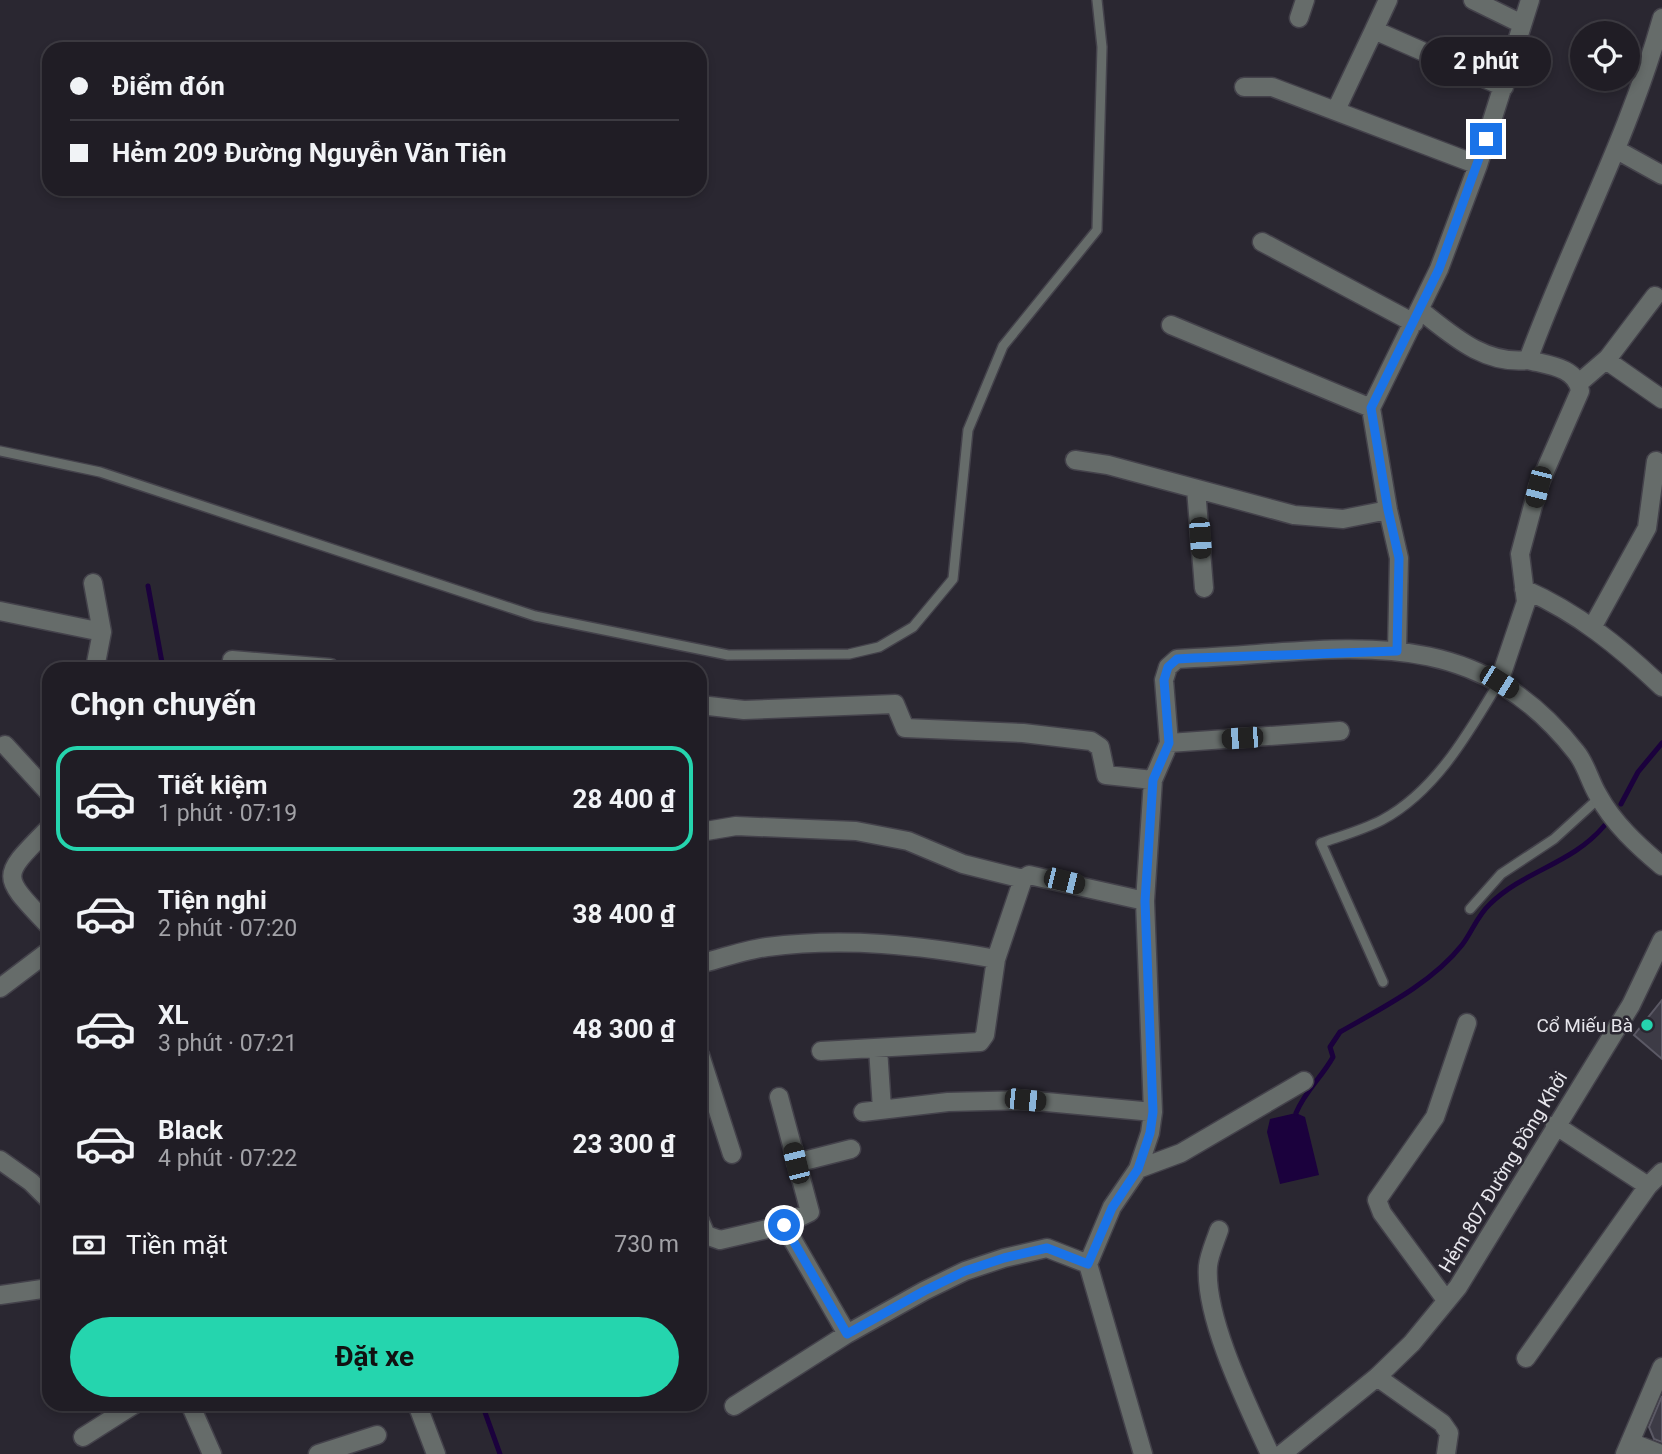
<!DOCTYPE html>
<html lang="vi">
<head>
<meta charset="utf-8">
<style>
	:root { --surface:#201d25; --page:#2d2a32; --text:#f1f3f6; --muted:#a2a2a7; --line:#3d3b42; --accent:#25d5ae }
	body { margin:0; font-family:Roboto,sans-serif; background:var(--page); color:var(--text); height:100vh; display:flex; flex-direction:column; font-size:26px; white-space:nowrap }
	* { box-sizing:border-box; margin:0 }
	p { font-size:23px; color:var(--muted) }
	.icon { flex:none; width:38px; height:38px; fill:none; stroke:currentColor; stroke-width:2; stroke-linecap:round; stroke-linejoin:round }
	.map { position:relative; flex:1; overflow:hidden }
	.side { position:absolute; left:42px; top:662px; width:665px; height:749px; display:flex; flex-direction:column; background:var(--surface); border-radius:21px; box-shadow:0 4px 10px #0003,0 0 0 2px var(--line) }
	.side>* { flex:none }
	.top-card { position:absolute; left:42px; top:42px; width:665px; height:154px; border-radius:21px; box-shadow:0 4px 10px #0003,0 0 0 2px var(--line); display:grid; align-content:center; height:154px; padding:0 28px; background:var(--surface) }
	.fabs { position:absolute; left:1570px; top:21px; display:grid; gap:14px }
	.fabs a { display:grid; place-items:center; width:70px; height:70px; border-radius:50%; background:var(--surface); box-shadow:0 4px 10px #0003,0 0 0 2px var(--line); font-size:35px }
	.end { position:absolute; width:32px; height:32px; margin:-16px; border:9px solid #1a73e8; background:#fff; box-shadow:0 0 0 4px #fff }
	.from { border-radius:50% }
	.bubble { position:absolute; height:49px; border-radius:24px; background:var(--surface); box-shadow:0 4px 10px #0003,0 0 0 2px var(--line); font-size:23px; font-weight:700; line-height:49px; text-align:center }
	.car { position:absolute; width:21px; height:42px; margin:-21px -10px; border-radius:9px; box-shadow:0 0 5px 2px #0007; background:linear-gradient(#222 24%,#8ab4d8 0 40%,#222 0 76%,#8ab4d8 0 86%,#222 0) }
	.top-card b { display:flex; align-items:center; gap:24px; height:66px; font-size:26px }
	.top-card b+b { border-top:2px solid var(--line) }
	.top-card i { width:18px; height:18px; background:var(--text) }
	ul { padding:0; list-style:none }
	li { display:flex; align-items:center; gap:21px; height:105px; margin:0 14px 10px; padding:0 14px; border:4px solid transparent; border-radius:21px }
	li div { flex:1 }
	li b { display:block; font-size:26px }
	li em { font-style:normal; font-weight:700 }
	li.on { border-color:var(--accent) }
	li>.icon { width:63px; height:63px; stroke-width:1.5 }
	h2 { padding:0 28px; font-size:32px; line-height:84px }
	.pay { display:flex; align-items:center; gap:18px; height:77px; padding:0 28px; font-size:26px }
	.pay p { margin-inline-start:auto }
	.button { display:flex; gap:14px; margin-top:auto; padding:14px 28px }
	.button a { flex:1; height:80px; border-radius:42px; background:var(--accent); color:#111; font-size:28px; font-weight:700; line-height:80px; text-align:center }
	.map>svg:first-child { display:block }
	.water { fill:#1b013d }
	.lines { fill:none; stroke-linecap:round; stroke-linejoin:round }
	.stream { stroke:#1b013d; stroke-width:5 }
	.building { fill:#3d3b46; stroke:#5b5965; stroke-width:2 }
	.lane-casing { stroke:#44424b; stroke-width:12 }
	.street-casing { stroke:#44424b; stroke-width:21 }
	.lane { stroke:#666c6a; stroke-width:9 }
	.street { stroke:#666c6a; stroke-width:18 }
	.route { stroke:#1a73e8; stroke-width:9 }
	.poi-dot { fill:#25d5ae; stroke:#2a2731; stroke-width:2.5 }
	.labels { text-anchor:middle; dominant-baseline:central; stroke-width:5; stroke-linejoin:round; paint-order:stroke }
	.poi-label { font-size:19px; fill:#e7e6ec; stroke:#2a2731; text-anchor:end }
	.street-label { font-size:19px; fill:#e7e6ec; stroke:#2a2731 }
</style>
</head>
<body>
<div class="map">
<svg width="1662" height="1454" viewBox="0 0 1662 1454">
	<rect width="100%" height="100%" fill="#2a2731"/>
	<!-- water -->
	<path class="water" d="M1296 1113 1305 1117 1319 1175 1280 1184 1267 1132 1270 1119Z"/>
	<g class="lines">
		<!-- stream -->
		<path class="stream" d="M148 586 163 668
			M1621 804 1638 772 1662 743
			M1296 1113C1305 1091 1322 1077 1333 1057L1330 1047 1340 1032C1382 1008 1432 983 1462 945 1472 932 1477 916 1490 904 1525 870 1572 864 1604 826
			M482 1404 500 1454"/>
	</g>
	<!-- building -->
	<path class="building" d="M1662 1000V1059L1634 1035Z
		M1662 1396V1442L1654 1439 1649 1427Z"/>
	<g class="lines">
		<defs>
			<path id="lane" d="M0 451 100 472 535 616 728 655 849 654 879 647 913 627 953 579 968 430 1003 346 1097 230 1102 47 1097 0
				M1470 909 1501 874 1554 839 1599 798
				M1383 982 1321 843C1341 836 1363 830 1382 820 1436 791 1469 732 1499 682"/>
			<path id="street" d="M1473 0 1522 24
				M1299 18 1305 0
				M1374 30 1388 0
				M1244 87H1272L1478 165
				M1336 110 1374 30 1504 87
				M1617 150 1662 175
				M1262 242 1414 323
				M1420 310C1452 335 1484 365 1528 360
				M1171 325 1371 408
				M1606 360 1662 399
				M1579 383 1608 358 1655 296
				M1075 460 1108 465 1294 515 1343 519 1388 510
				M1196 489 1204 588
				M93 583 102 632 95 668
				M1524 589C1578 613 1619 646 1662 687
				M0 611 102 632
				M1593 626 1647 528 1656 461
				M1397 651 1399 558 1388 510 1371 408 1439 269 1478 165 1530 0
				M231 668 232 660 330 668
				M1499 682 1526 602 1520 554 1538 487 1580 391C1577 367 1547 365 1528 360 1570 245 1629 137 1662 18
				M700 705 744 710 895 704 905 728 1023 733 1091 741 1100 747 1106 775 1153 780
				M1169 743 1340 731
				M5 745 49 793
				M49 828C0 878 0 874 49 926
				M700 832 736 826 856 831 908 841 963 864 1023 879
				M700 964C722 958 745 950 767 947 845 937 919 945 996 959L1023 879 1029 875 1145 901
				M0 988 49 951
				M878 1048 882 1109
				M821 1051 980 1042 985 1035 996 959
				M700 1055 732 1154
				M779 1097 810 1212 784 1225
				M863 1112 948 1102 1025 1100 1153 1112
				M1555 1125 1648 1186
				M0 1160 31 1182 49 1200
				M796 1163 851 1149
				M1138 1169 1181 1153 1304 1081
				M700 1221 706 1235 720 1240 784 1225 847 1334 924 1291 965 1271 1004 1258 1047 1248 1088 1264
				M1219 1230C1215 1242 1209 1255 1208 1266 1204 1318 1248 1406 1270 1454
				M0 1295 49 1288
				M1446 1300 1382 1213 1377 1200 1435 1117 1467 1023
				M1526 1358 1648 1186 1662 1172
				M1377 1377 1442 1423 1449 1433 1446 1454
				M190 1404 212 1454
				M417 1404 436 1454
				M734 1406 847 1334
				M83 1437 135 1404
				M1630 1442 1661 1454
				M318 1454 377 1435
				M1143 1454 1088 1264 1112 1207 1138 1169 1150 1133 1153 1112 1145 901 1153 780 1169 743 1164 680 1168 667 1177 659 1194 658C1344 651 1471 618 1576 752 1586 764 1590 782 1598 795 1613 823 1638 846 1662 866
				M1282 1454 1377 1377 1412 1343 1458 1287 1631 1005 1662 940
				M1625 1454 1662 1367"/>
		</defs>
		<!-- lane casing -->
		<use href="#lane" class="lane-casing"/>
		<!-- street casing -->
		<use href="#street" class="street-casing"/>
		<!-- lane -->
		<use href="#lane" class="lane"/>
		<!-- street -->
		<use href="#street" class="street"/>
	</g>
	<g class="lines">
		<!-- route -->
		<path class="route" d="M784 1225 847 1334 924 1291 965 1271 1004 1258 1047 1248 1088 1264 1112 1208 1138 1169 1150 1133 1153 1112 1145 901 1153 780 1169 743 1164 680 1168 667 1177 659 1194 658 1397 651 1399 558 1388 510 1371 408 1439 269 1486 139"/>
	</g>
	<!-- markers -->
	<circle class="poi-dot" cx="1647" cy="1025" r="7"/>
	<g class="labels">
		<!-- poi labels -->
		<g class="poi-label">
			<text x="1633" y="1025">Cổ Miếu Bà</text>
		</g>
		<!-- street labels -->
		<g class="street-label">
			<text transform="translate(1503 1172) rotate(-59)">Hẻm 807 Đường Đồng Khởi</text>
		</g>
	</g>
</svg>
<div class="fabs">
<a><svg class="icon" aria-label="locate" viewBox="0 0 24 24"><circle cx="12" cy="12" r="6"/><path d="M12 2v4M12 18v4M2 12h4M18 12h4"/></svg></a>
</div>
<i class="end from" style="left:784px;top:1225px"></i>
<i class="end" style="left:1486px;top:139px"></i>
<div class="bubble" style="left:1421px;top:37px;width:130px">2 phút</div>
<i class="car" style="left:1538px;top:487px;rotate:194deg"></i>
<i class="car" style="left:1200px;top:538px;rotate:176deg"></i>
<i class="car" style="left:1499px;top:682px;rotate:122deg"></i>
<i class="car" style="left:1242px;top:738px;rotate:266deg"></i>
<i class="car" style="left:1064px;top:881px;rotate:104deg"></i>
<i class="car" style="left:1025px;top:1100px;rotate:96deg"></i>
<i class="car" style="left:796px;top:1163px;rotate:346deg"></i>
<div class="top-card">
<b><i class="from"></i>Điểm đón</b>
<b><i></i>Hẻm 209 Đường Nguyễn Văn Tiên</b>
</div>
<section class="side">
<h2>Chọn chuyến</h2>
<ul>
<li class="on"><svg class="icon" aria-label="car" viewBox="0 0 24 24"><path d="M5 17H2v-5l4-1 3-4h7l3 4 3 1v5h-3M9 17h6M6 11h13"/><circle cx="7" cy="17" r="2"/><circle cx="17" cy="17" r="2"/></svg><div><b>Tiết kiệm</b><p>1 phút · 07:19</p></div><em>28 400 ₫</em></li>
<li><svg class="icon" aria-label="car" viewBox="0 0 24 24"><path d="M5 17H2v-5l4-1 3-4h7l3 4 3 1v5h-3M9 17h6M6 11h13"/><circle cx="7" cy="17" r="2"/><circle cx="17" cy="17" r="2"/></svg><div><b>Tiện nghi</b><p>2 phút · 07:20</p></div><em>38 400 ₫</em></li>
<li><svg class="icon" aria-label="car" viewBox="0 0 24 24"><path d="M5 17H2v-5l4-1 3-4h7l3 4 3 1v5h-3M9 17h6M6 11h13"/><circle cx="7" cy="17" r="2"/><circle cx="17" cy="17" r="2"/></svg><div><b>XL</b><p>3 phút · 07:21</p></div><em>48 300 ₫</em></li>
<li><svg class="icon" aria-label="car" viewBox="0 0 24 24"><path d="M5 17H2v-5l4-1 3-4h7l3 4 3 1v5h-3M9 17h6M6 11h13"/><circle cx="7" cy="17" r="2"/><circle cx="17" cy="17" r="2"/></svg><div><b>Black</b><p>4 phút · 07:22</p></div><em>23 300 ₫</em></li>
</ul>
<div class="pay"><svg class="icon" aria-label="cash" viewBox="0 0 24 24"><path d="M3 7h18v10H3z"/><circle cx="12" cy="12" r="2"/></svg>Tiền mặt<p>730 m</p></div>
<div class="button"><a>Đặt xe</a></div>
</section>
</div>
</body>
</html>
